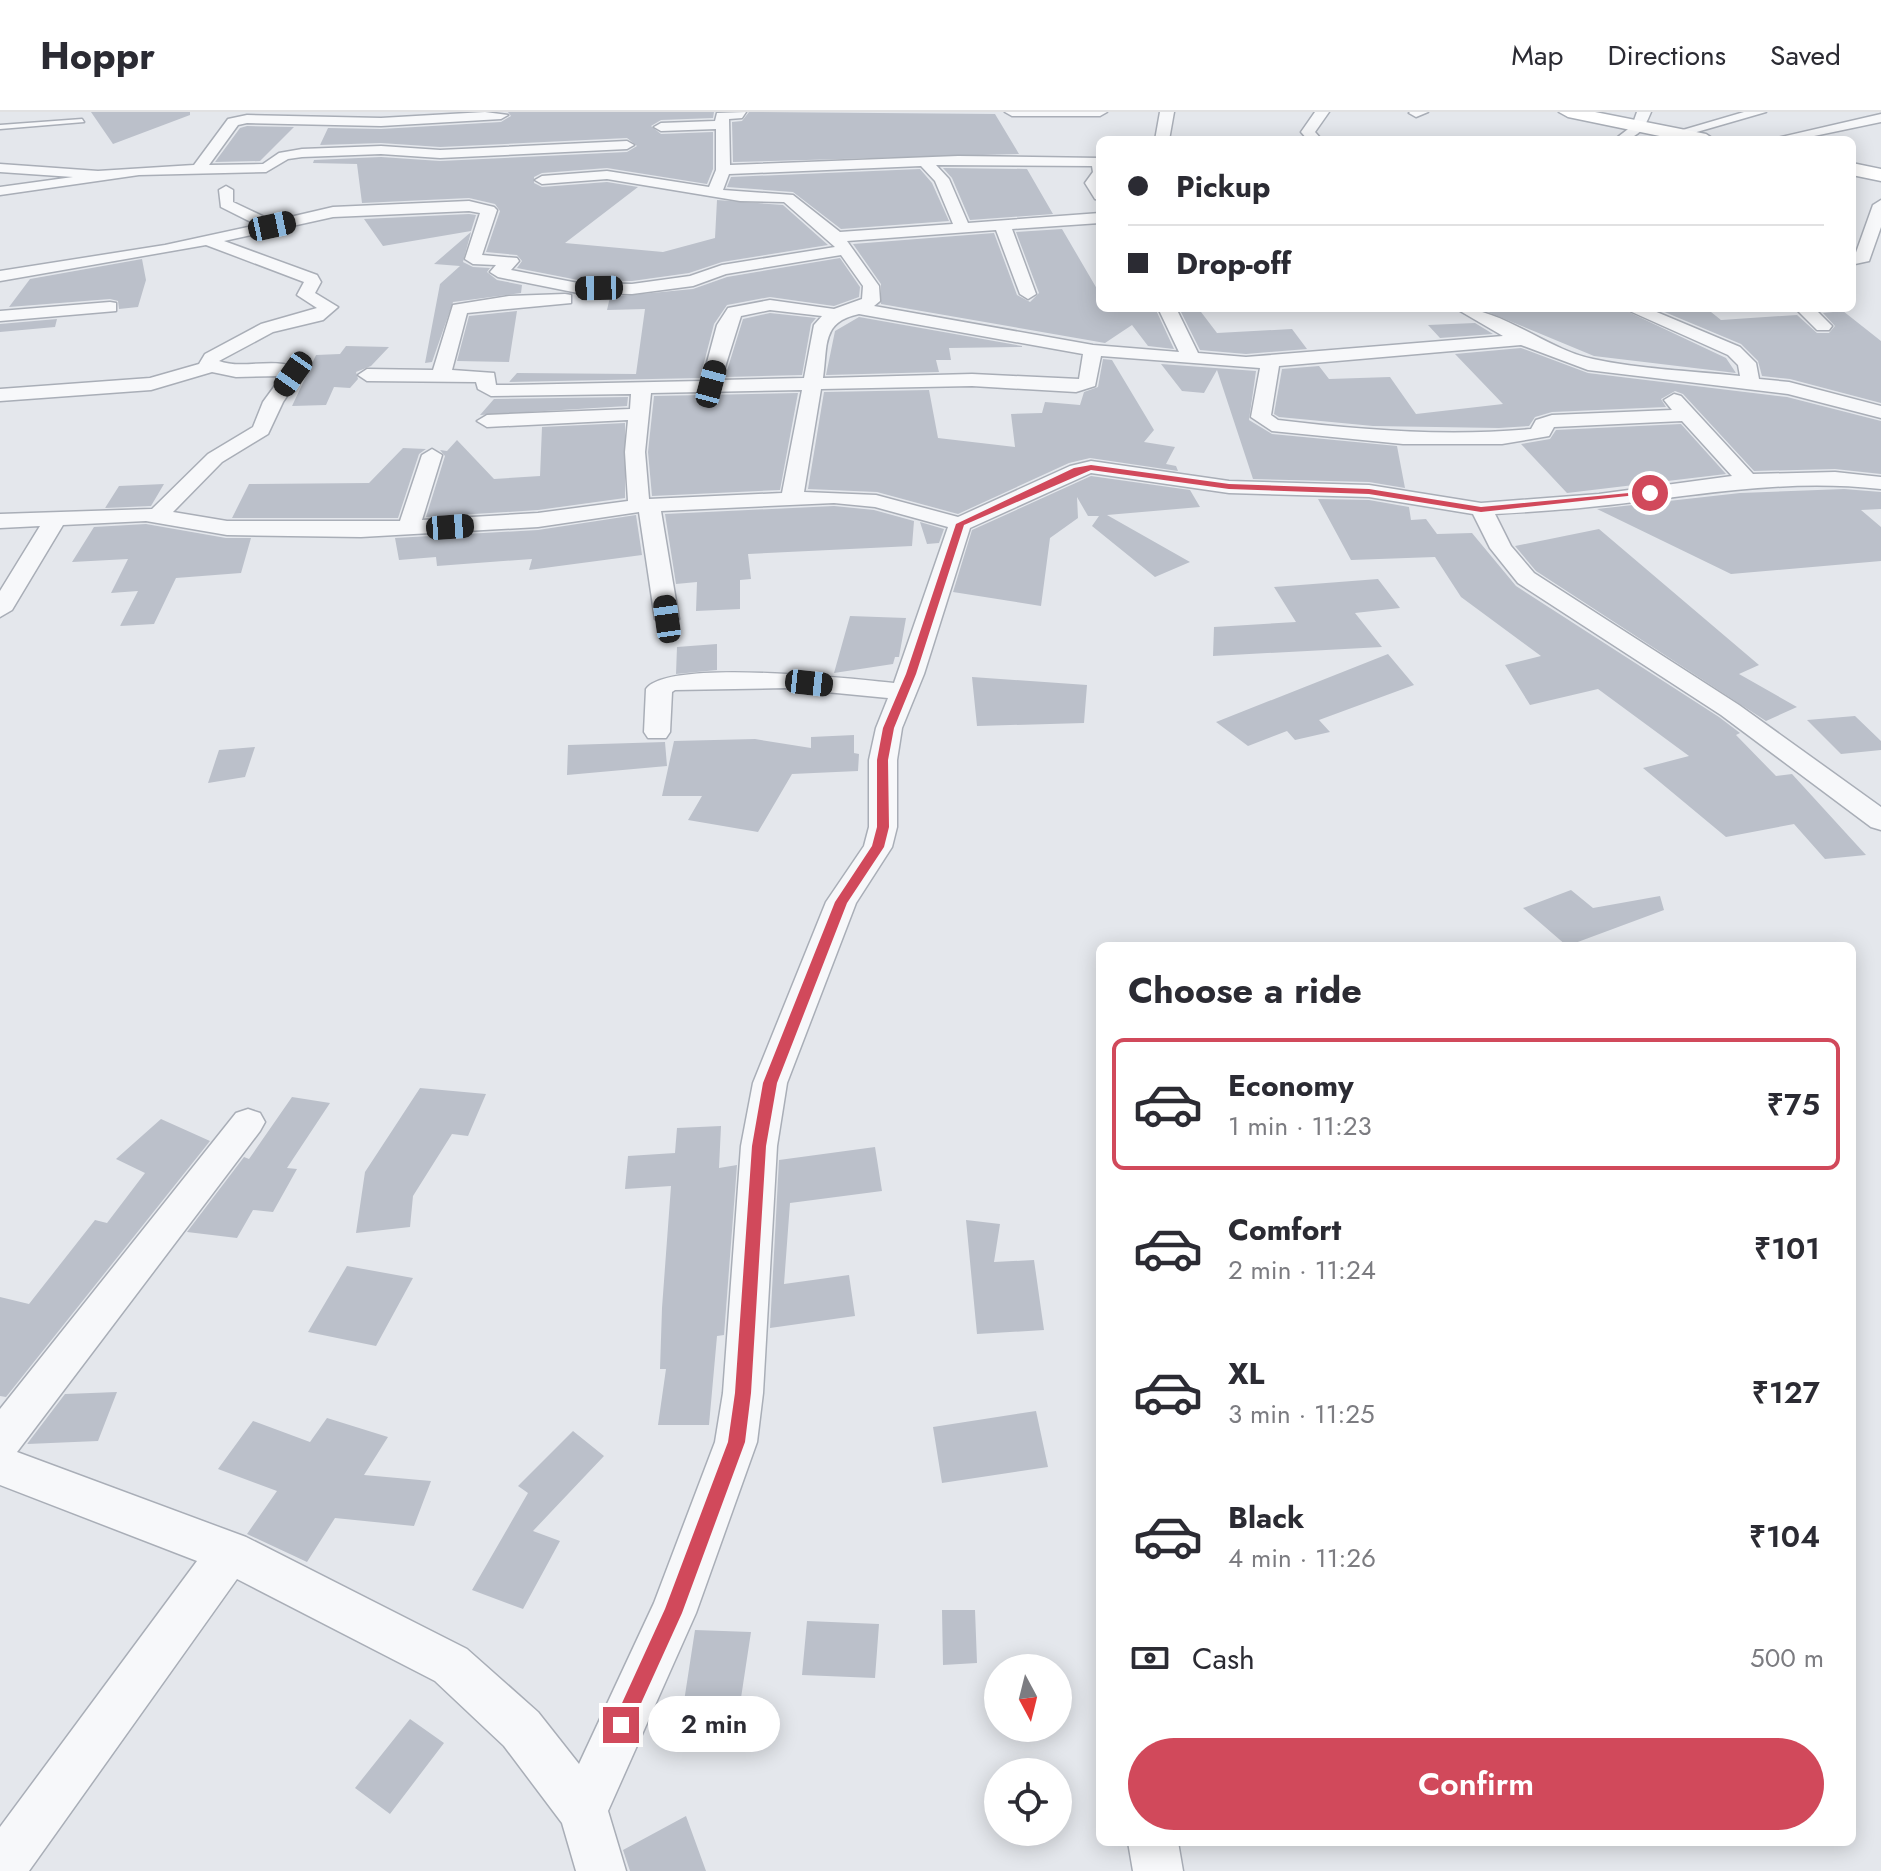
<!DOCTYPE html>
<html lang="en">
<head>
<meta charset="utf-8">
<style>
	:root { --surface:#fff; --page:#f2f2f3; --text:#2b2b33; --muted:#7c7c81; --line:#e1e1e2; --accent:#d1495b }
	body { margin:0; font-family:Jost,sans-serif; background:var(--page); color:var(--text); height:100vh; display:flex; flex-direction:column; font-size:30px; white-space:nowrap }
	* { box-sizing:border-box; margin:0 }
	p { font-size:26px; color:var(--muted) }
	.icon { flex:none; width:44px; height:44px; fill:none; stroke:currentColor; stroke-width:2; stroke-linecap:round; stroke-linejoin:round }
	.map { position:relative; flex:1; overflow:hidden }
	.details { position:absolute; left:1096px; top:830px; width:760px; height:904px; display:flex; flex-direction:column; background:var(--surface); border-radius:12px; box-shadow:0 4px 20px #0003 }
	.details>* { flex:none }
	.hud { position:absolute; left:1096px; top:24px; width:760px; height:176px; border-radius:12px; box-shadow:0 4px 20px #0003; display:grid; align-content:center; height:176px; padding:0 32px; background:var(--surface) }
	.needle { width:52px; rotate:173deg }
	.buttons { position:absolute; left:984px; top:1542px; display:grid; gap:16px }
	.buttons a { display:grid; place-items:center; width:88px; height:88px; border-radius:50%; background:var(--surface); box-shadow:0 4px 20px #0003; font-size:40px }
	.end { position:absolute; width:36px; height:36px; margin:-18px; border:10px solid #d1495b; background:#fff; box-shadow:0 0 0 4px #fff }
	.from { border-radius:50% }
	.bubble { position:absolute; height:56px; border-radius:28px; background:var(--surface); box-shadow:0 4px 20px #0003; font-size:26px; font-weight:600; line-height:56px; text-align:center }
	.car { position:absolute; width:24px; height:48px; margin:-24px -12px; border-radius:10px; box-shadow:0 0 6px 2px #0007; background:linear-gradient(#222 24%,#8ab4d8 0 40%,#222 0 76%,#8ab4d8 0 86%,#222 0) }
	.hud b { display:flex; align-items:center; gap:28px; height:76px; font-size:30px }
	.hud b+b { border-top:2px solid var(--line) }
	.hud i { width:20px; height:20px; background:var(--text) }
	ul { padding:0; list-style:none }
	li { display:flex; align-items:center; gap:24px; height:132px; margin:0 16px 12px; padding:0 16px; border:4px solid transparent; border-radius:12px }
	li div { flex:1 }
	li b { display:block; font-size:30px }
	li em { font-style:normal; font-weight:600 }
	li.active { border-color:var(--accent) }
	li>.icon { width:72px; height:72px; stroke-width:1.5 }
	h2 { padding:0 32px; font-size:36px; line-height:96px }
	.pay { display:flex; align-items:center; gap:20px; height:88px; padding:0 32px; font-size:30px }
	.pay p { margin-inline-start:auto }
	.action { display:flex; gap:16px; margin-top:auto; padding:16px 32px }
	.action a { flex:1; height:92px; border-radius:48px; background:var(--accent); color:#fff; font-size:32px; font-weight:600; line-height:92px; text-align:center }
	header { display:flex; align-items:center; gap:48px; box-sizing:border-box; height:112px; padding:0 40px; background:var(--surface); border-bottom:2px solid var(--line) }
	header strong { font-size:38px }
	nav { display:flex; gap:44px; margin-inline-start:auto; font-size:28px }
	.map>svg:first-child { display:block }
	.building { fill:#bbc0ca }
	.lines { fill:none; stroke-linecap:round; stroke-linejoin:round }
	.lane-casing { stroke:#a9aeb7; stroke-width:3 }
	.street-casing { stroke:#a9aeb7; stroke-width:3 }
	.secondary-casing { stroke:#a9aeb7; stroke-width:3 }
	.lane { fill:#f7f8fa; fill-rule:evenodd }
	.street { fill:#f7f8fa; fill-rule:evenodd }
	.secondary { fill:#fff; fill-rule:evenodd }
	.route { fill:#d1495b }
</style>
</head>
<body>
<header>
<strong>Hoppr</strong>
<nav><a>Map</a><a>Directions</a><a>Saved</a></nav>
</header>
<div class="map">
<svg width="1881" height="1759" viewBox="0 0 1881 1759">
	<rect width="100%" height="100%" fill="#e4e7ec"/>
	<!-- building -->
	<path class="building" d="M91 0H190V3L113 32Z
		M508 0H714L713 6 661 8 651 14 661 22 713 20V57L707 72 607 56 542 61 534 65V71L542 75 607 70 638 75 565 131 663 140 715 126 717 88 783 93 828 133 722 150 689 161 632 169 578 168 517 156 522 149 517 143 486 140 500 99 495 92 469 86 362 91 357 52 313 51 314 48 381 45 440 49 627 40 637 34 627 26 440 35 381 31 320 33 328 16 381 17 501 10 511 4Z
		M749 0 995 2 1019 42 733 50 732 10 742 9Z
		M247 14 294 15 260 49 215 50 240 16Z
		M943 56 1027 57 1053 102 970 108 952 66Z
		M920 57 932 71 949 109 841 117 793 80 727 75 731 65Z
		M469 102 476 103 471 119 383 134 364 107Z
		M1062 117 1100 182V196H1155L1174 237 1148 234 1132 213 1105 231 881 192V172L853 132 994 121 1017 183 1030 190 1039 181 1016 120Z
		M471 120 463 150 473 155 490 156 487 160 497 168 522 173 521 181 453 190 432 250 425 251 440 172 460 154 434 152Z
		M840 146 860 175 859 185 834 194 770 185 727 193 714 212 700 266 509 270 517 261 636 262 645 197 607 198 610 185 693 177 727 165Z
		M142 147 146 168 138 195 119 197 118 189 110 187 9 195 30 167Z
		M1179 196H1198L1217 221 1292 217 1307 237 1246 242 1200 238Z
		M1478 196H1620L1726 246 1736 261 1594 244Z
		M1655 196H1706L1721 208 1797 203 1817 221H1829L1835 214 1823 201 1843 199 1881 229V291L1790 267 1762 264 1758 249 1741 232Z
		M517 199 509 250 457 249 469 204Z
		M770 201 816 206 811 212 802 263 725 265 743 207Z
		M859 205 1022 234V235L949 236 951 248H936L939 260 826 263 835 219Z
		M57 207 55 215 0 220V212Z
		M1475 211 1493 222 1440 226 1428 213Z
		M346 234 389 235 371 254 356 260 358 267 350 276 334 275 326 293 292 294 316 243 340 242Z
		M1521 236 1588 261 1787 285 1881 309V362L1835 357 1754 359 1683 282 1675 279 1661 287 1666 295 1552 300 1535 305 1529 314 1499 316 1373 314 1279 305 1274 302 1282 257 1319 254 1329 267 1390 265 1416 302 1503 292 1455 242Z
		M1103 247 1112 248 1154 318 1144 330 1175 335 1166 352 1176 354 1178 359 1090 346 1069 351 958 402 877 380 808 377 824 280 929 278 938 326 1015 335 1011 302 1042 301 1045 290 1080 293 1084 280 1098 275Z
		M1161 252 1256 259 1249 308 1272 322 1397 334 1405 376 1369 370 1253 367 1217 258 1204 281 1182 279Z
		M798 281 780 378 652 384 648 340 654 284Z
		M628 285 627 294 480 303 494 287Z
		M625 311V386L538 398 426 405 445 344 440 338 447 339 457 328 494 367 540 364 542 315Z
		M1681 312 1726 362 1567 381 1521 332 1550 327 1556 318Z
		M403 336 426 337 419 342 398 406H232L249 372 369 371Z
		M1091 364 1190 378 1200 395 1107 403 1190 450 1155 465 1092 414 1099 404H1088L1077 385 1078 406 1050 426 1041 494 953 480 972 418Z
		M164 372 151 394 105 396 119 374Z
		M1844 377 1881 380V397L1861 398 1881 415V449L1731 462 1597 397 1740 381Z
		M1318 387 1369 388 1409 395 1411 408 1426 407 1437 422 1472 421 1516 474 1719 605 1740 621 1736 623 1776 664 1792 662 1866 743 1825 747 1794 712 1726 725 1643 656 1689 644 1598 577 1530 593 1505 553 1541 544 1461 485 1435 445 1351 448Z
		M834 394 874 398 914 409 912 434 748 442 751 467 740 468V497L696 499 697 470 676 472 665 402Z
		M636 403 642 443 529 458 532 447 437 454 436 445 399 448 395 426 538 418Z
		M920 410 944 417 939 431 927 432Z
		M146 412 226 426H251L241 461 176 466 154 512 120 514 138 479 111 481 128 447 72 450 94 415Z
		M1599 417 1759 553 1739 562 1797 595 1766 609 1536 459 1515 434Z
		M1378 467 1400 496 1355 501 1382 535 1213 544 1214 515 1296 510 1274 475Z
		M850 504 906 506 899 545H895L893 552 834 561Z
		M717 532V558L676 562 677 535Z
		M1388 542 1414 573 1319 608 1330 620 1295 628 1287 619 1248 634 1216 610Z
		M972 565 1087 573 1084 611 977 614Z
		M1855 604 1881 629V638L1841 642 1807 608Z
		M854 623V641L859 642 858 659 792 662 758 720 688 708 702 684H662L674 629 755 627 811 636V625Z
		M665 630 667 654 567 663 568 633Z
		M255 635 245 665 208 671 219 638Z
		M1571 778 1593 796 1660 784 1664 798 1567 834 1523 796Z
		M420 976 486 982 468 1024 452 1022 413 1084 410 1115 356 1121 365 1060Z
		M292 985 330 991 287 1056 297 1057 273 1100 253 1098 237 1126 187 1120 244 1045 249 1047Z
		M161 1007 210 1029 6 1285 0 1284V1185L29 1192 95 1108 107 1111 145 1061 116 1047Z
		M721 1014 719 1056 737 1053 724 1223 717 1224 709 1313H658L666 1257H660L662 1196 671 1074 625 1077 628 1044 675 1041 677 1016Z
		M875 1035 882 1079 790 1091 784 1172 849 1163 855 1204 770 1216 779 1048Z
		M966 1108 1000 1112 994 1150 1034 1148 1044 1218 977 1222Z
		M347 1154 413 1166 376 1234 308 1220Z
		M117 1280 98 1329 27 1332 65 1282Z
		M1036 1299 1048 1355 942 1371 933 1315Z
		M327 1306 388 1325 364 1363 431 1369 414 1414 335 1406 307 1450 247 1422 277 1379 218 1357 253 1309 310 1330Z
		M573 1319 604 1344 533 1419 560 1429 523 1497 472 1478 528 1381 518 1374Z
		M942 1498H975L977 1551 943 1553Z
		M807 1509 879 1512 875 1566 802 1563Z
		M695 1518 751 1520 739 1599 683 1596Z
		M410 1607 444 1631 390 1702 355 1676Z
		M686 1704 706 1759H630L623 1738Z"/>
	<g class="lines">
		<defs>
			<path id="lane" d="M82 7 84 10 0 17V13Z"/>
			<path id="street" d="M485 0 508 3 501 7 381 14 247 11 238 13 209 53 263 52 279 41 302 37 381 34 440 38 627 29 634 33 627 37 440 46 381 42 302 45 288 47 266 60 139 63 0 83V75L73 65 0 60V52L98 59 194 53 228 7 247 3 381 6Z
				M746 0 742 6 729 7 730 53 958 44 1100 46V88L1095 87 1085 71 1093 60 1092 54 936 53 949 67 968 111 1100 101V111L1012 117 1036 182 1028 187 1020 182 996 118 847 129 879 174 880 189 874 194 1093 233 1179 240 1158 196H1176L1198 241 1246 245 1503 224 1455 196C1503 196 1545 237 1593 247 1640 257 1691 259 1740 264L1738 253 1728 243 1623 196H1647L1740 235 1756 251 1759 267 1789 270 1881 294V306L1788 282 1588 258 1521 233 1279 254 1271 303 1278 308C1362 318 1446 325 1531 317L1536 308 1552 303 1672 298 1664 288 1674 282 1681 284 1753 362 1835 360 1881 365V377C1781 366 1697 384 1599 394 1564 398 1529 400 1495 402L1511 434 1534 461 1739 593 1881 695V718L1871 715 1721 603 1518 471 1490 436 1473 402 1369 385 1229 381 1091 361 970 416 924 562 902 616 897 648V715L892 735 856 791 787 971 777 1034 763 1281 757 1330 696 1501 608 1699 626 1759H576L562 1711 504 1634 435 1569 237 1467 29 1759H0V1715L197 1449 0 1373V1297L236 1001 248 997 260 1001 265 1010 260 1019 17 1340 246 1425 467 1537 538 1600 579 1652 654 1491 715 1330 723 1281 741 1034 753 971 826 790 864 734 869 715V648L876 616 888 586 785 576 675 578 672 580 670 620 666 626H648L644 620 646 577C668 546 854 567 894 571L948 415 875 395 834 391 661 399 679 507 667 514 655 507 639 400 538 415 361 425 227 423 146 409 63 413 12 498 0 505V479L40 414 0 416V402L152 397 208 342 253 315 263 290 282 264 236 265 212 260 151 278 0 289V277L150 266 199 252 205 242 261 212 317 196 297 183 304 170 206 133 0 169V159L165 133 257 113 221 95 219 78 226 74 233 78V90L273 109 333 95 469 89 494 95 497 98 482 143 517 146 519 149 511 158 578 171 632 172 690 164 722 153 835 135 784 90 740 89 607 67 542 72 535 68 542 64 607 59 709 75 716 58V17L661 19 654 15 661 11 715 9 717 1ZM921 54 935 69 953 112 840 120 793 83 723 78 729 62ZM469 99 480 101 465 147 473 152 496 153 490 160 498 165 578 181 632 182 693 174 726 162 841 143 863 174 862 187 834 197 770 188 728 196 717 213 702 269 510 273H496L494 261 452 258 467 201 571 191V183L565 182 509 184 453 193 433 258 367 257 358 263 367 269 476 270 478 277 491 284 631 282 630 297 487 303 477 309 487 315 628 308 625 340 628 389 538 401 422 408 442 343 432 337 422 343 400 409H227L173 400 222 350 268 322 283 290 302 262C288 241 242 259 219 249L273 220 323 208 338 195 315 181 321 170 317 163 224 129 333 105ZM770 198 822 204 814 213 804 266 721 268 741 204ZM859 202 1083 242 1079 267 972 262 823 266C828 233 821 210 859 202ZM1101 244 1260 256 1251 305 1272 319 1403 332H1502L1549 324 1554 315 1682 309 1732 364 1599 382 1481 391 1369 373 1229 369 1091 349 1070 354 958 405 876 383 804 380 821 277 972 274 1076 280 1095 274ZM802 278 782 381 649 387 645 340 651 281Z
				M1005 0H1107L1100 4H1012Z
				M1160 0H1174L1169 28H1155Z
				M1315 0H1329L1315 20 1322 28H1308L1301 20Z
				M1428 0 1416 5 1409 1 1410 0Z
				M1637 0H1651C1643 20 1636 28 1614 28L1632 14Z
				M1744 0H1766L1676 26 1669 22Z
				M1881 2V10L1795 28H1768Z
				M1881 88V115L1869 149 1855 152 1853 149 1873 93Z
				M110 190 116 191V199L0 209V199Z
				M1795 196H1814L1832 214 1829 218H1817Z
				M1128 1730H1178L1183 1759H1133Z"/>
			<path id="secondary" d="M1559 0H1595L1706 22 1715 28H1679L1568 5Z
				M1852 51 1881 57V69L1852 63Z"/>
		</defs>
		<!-- lane casing -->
		<use href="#lane" class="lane-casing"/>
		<!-- street casing -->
		<use href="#street" class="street-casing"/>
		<!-- secondary casing -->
		<use href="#secondary" class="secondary-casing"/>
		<!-- lane -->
		<use href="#lane" class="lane"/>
		<!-- street -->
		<use href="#street" class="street"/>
		<!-- secondary -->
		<use href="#secondary" class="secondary"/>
	</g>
	<!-- route -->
	<path class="route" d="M1091 353 1229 372 1369 377 1481 395 1650 379 1655 381 1481 400 1369 382 1229 377 1091 358 964 413 916 562 894 616 888 648 889 715 884 735 847 791 777 971 766 1034 751 1281 745 1330 682 1501 628 1620 621 1623 615 1620 612 1613 665 1497 728 1330 735 1281 752 1034 763 971 835 790 872 734 877 715V648L883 616 906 562 956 412 1074 356Z"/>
</svg>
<div class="buttons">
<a><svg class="needle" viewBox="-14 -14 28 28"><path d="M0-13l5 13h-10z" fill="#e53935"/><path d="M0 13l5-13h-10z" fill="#7c7c81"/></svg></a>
<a><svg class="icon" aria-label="locate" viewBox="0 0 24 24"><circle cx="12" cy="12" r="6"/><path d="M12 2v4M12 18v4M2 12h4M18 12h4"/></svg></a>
</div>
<i class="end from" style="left:1650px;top:381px"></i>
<i class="end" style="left:621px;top:1613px"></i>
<div class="bubble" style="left:648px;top:1584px;width:132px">2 min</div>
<i class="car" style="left:272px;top:114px;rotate:78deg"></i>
<i class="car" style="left:599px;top:176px;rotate:269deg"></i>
<i class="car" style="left:293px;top:262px;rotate:215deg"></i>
<i class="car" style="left:711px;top:272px;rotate:15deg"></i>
<i class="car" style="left:450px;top:415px;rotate:86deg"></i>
<i class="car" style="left:667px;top:507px;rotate:352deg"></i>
<i class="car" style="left:809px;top:571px;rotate:96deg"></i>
<div class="hud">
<b><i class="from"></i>Pickup</b>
<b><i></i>Drop-off</b>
</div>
<section class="details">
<h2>Choose a ride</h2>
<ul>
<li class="active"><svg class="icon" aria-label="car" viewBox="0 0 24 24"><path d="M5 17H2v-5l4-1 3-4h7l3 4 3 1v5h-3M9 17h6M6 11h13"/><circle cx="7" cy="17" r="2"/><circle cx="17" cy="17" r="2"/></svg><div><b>Economy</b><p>1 min · 11:23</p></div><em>₹75</em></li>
<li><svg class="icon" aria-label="car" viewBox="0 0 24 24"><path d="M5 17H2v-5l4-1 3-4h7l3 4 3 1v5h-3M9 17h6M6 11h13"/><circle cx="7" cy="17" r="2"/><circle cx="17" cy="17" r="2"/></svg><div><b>Comfort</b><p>2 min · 11:24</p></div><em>₹101</em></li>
<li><svg class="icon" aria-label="car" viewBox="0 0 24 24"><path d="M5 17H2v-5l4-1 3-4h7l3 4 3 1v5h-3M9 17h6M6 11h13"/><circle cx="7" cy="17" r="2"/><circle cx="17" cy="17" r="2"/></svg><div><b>XL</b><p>3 min · 11:25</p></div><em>₹127</em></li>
<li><svg class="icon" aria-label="car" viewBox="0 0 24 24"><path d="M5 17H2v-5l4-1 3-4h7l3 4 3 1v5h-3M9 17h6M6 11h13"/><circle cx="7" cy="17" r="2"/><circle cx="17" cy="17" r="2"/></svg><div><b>Black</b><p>4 min · 11:26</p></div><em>₹104</em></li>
</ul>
<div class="pay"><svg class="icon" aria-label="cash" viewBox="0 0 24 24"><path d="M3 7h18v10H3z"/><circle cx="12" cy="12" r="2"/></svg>Cash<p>500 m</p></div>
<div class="action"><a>Confirm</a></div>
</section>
</div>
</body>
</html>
